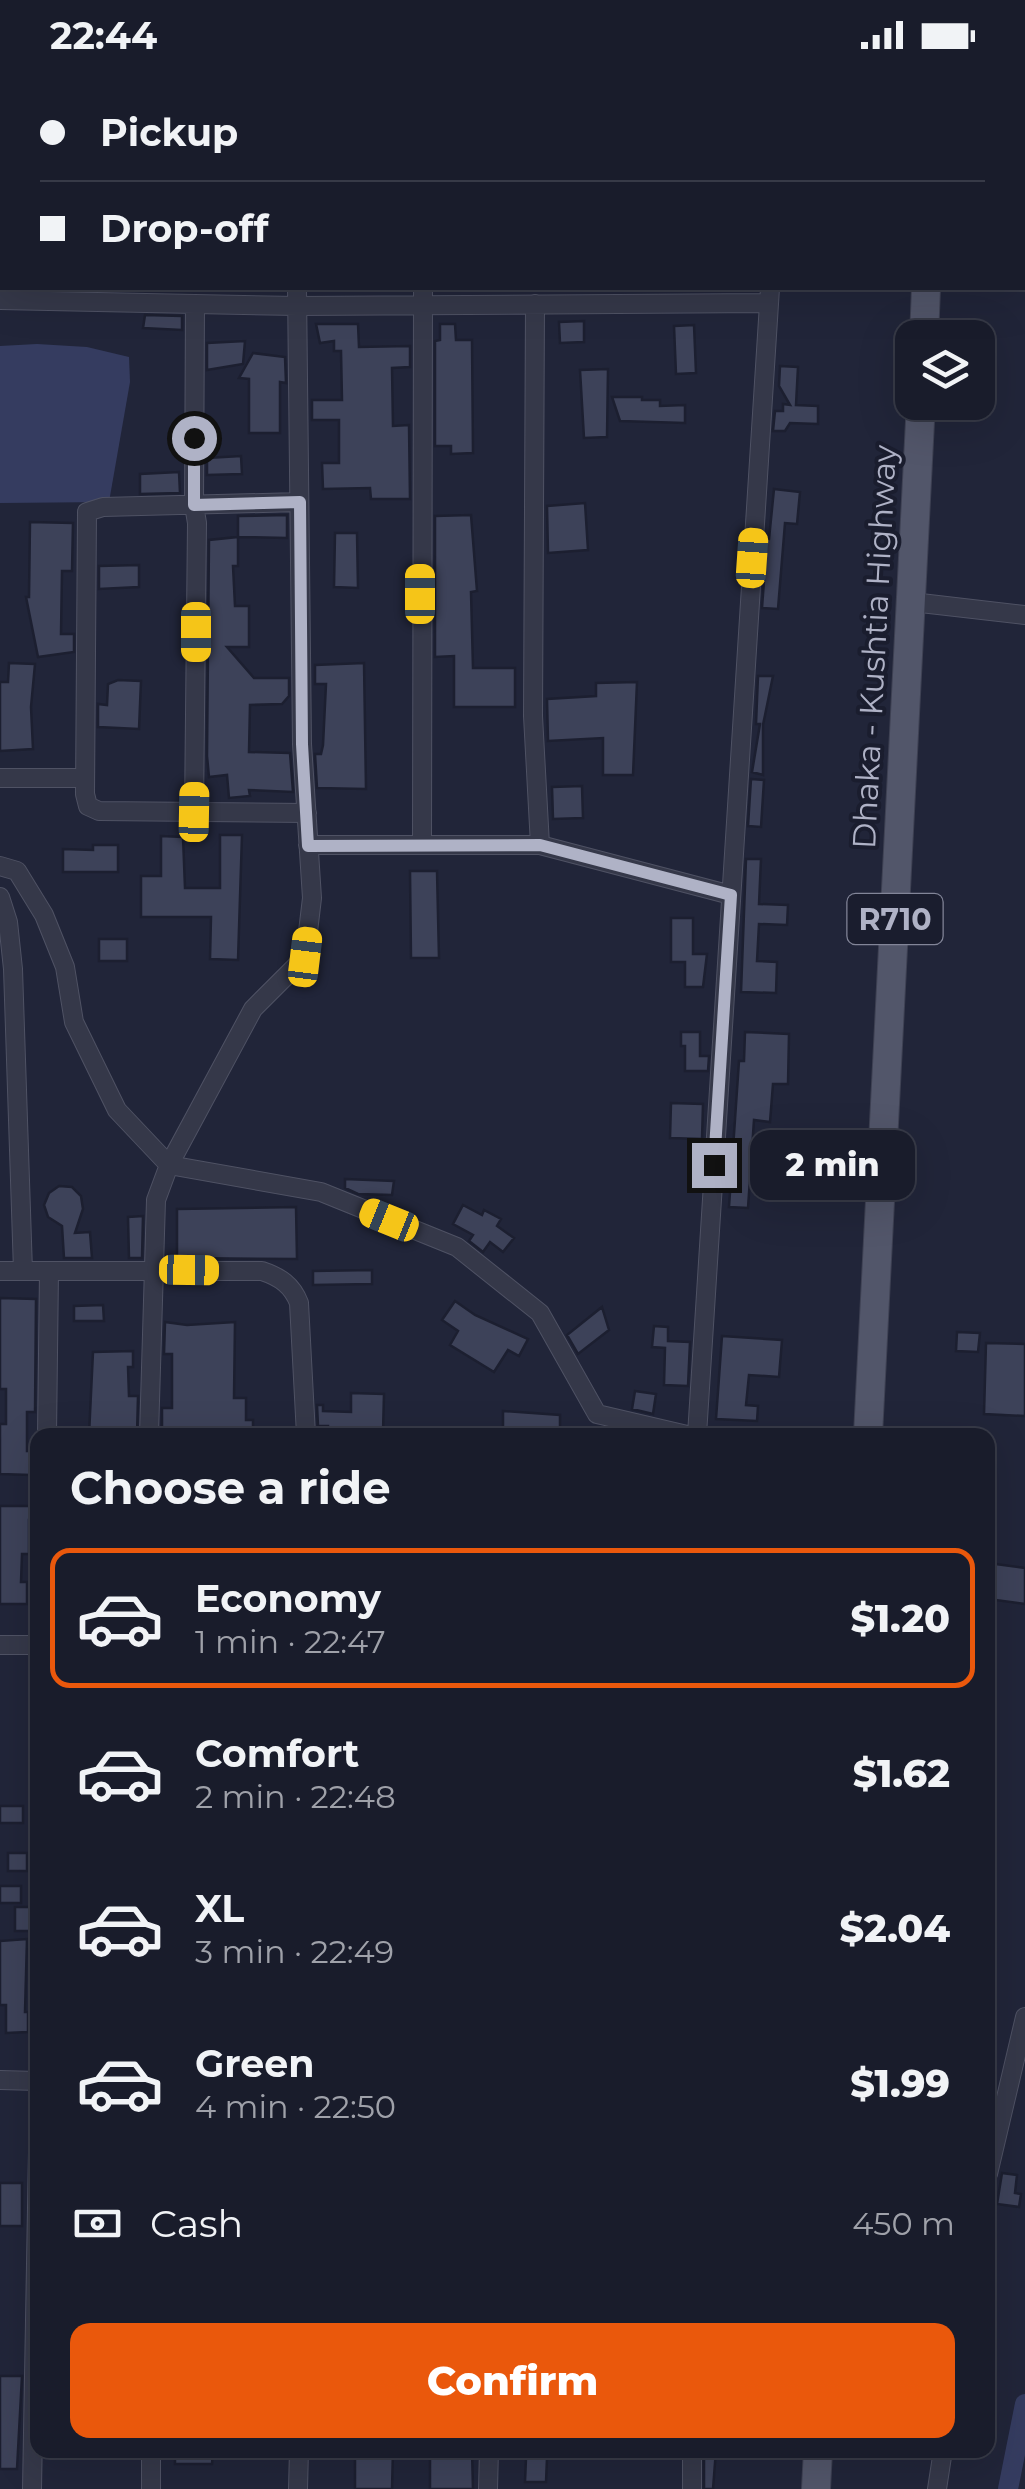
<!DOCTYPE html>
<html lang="en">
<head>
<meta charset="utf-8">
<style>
	:root { --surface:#191c2b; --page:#222533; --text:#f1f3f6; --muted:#9fa1a9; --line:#373a47; --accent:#ea580c }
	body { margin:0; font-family:Montserrat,sans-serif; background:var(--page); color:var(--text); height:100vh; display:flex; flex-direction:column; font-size:38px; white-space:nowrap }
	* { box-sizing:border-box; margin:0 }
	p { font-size:32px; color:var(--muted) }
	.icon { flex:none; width:55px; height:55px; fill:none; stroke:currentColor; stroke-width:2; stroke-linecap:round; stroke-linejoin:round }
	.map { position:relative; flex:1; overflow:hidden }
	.side { position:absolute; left:30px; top:1358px; width:965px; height:1030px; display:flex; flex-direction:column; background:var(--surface); border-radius:20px; box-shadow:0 10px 40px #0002,0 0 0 2px var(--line) }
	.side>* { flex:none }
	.top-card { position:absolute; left:0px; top:0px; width:1025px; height:220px; box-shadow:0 10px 40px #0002,0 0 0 2px var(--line); display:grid; align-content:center; height:220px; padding:0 40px; background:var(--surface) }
	.buttons { position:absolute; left:895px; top:250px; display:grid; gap:20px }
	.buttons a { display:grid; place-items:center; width:100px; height:100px; border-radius:20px; background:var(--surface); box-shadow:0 10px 40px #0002,0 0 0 2px var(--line); font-size:50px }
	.end { position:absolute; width:45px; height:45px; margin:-22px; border:12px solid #afb2c6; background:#111; box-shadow:0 0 0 5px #111 }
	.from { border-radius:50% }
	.bubble { position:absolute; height:70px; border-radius:20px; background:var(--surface); box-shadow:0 10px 40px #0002,0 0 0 2px var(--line); font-size:32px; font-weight:800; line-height:70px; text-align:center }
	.car { position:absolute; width:30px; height:60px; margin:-30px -15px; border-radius:12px; box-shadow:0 0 8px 2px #0007; background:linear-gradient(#f5c518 24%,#345 0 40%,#f5c518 0 76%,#345 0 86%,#f5c518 0) }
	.top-card b { display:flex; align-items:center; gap:35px; height:95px; font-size:38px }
	.top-card b+b { border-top:2px solid var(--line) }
	.top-card i { width:25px; height:25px; background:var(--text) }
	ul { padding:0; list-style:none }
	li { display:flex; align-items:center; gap:30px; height:140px; margin:0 20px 15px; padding:0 20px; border:5px solid transparent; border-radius:20px }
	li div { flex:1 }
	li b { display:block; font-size:38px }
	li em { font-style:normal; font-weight:800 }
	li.on { border-color:var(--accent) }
	li>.icon { width:90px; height:90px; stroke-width:1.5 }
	h2 { padding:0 40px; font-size:45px; line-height:120px }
	.pay { display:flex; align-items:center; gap:25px; height:110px; padding:0 40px; font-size:38px }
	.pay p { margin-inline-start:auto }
	.primary-button { display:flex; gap:20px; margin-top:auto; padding:20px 40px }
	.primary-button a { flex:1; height:115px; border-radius:20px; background:var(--accent); color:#fff; font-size:40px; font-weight:800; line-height:115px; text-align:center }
	.status { display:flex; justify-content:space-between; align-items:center; height:70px; padding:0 50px; background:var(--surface); direction:ltr }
	.status svg { height:28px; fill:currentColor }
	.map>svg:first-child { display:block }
	.water { fill:#353c60 }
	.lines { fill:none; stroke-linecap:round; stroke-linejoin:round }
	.canal { stroke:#353c60; stroke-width:20 }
	.building { fill:#3d4259; stroke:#1c1f30; stroke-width:2.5 }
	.minor-casing { stroke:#4f5264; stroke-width:20 }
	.primary-casing { stroke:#3e4153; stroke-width:30 }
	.minor { stroke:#353849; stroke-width:18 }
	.primary { stroke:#52566a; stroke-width:28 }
	.route { stroke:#afb2c6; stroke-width:12 }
	.labels { text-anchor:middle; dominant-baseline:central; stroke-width:8; stroke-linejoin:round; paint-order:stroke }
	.shield { fill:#1a1d2e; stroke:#828598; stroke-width:2.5 }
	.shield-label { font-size:30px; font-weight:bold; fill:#afb2c6 }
	.street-label { font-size:32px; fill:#afb2c6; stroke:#1a1d2e }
</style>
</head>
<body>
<div class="status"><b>22:44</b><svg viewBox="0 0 49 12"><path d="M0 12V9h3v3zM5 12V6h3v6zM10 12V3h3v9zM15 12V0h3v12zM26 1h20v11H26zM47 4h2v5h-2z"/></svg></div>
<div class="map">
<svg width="1025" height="2419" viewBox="0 0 1025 2419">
	<rect width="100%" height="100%" fill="#212539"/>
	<!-- water -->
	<path class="water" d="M37 274 87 277 129 287 130 312 109 432 0 433V276Z"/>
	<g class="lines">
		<!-- canal -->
		<path class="canal" d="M1008 2419 1025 2334"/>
	</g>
	<!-- building -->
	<path class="building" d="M145 245 182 246V260L143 258Z
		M584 251V272L560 273 559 252Z
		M316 254H358L359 277 410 276V297L392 298 393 356 409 355 410 429H371L370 418 323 419 322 393H339V350H312V330H342L341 281H334V271L320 273Z
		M440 254H455L456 270H472L473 383 451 384V376H435V271L440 270Z
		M694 255 696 303 676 304 674 256Z
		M245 271 243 294 207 300V273Z
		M253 283 285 287 286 313 280 312V363H249V309L239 308Z
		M780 296 798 297 796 335 818 336V354L790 353 785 361H773L775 341H783V334L790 335 779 316Z
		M608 299 607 367 584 368 580 300Z
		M612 327H642V330H660V336L685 335V353L620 351Z
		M241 386 242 404 207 405V388Z
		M179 402 180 423 140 424V404Z
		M774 419 800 422 797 454 785 453 778 539 762 538 767 469H769Z
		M585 433 588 480 548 483 547 436Z
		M287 445V468L238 467V446Z
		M471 445 477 521 471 522 473 598H515V637H454V586L435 587V446Z
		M30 452 73 453 72 501H62L61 564H74V582L38 587 26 527H29Z
		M335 463H357L358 518 334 517Z
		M238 467V496H233L235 536H249V577H227L254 608H289V626L282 634 250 635 249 682 290 683 293 722 249 720 250 726 229 728 227 705 209 707 207 686 209 470Z
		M139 495V517L99 519V496Z
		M9 593 35 594 31 637 33 679 0 681V612H8Z
		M364 593 366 719 317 718 315 684H321L323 675 326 614H315V595Z
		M758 606H773L763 655V705L752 702 760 654H756Z
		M118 610 141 611 139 659 98 657V634L107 635 108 614Z
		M637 612 633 705H603V668L548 671 547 629 596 626V613Z
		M751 709 764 710 761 757 748 756Z
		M582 716 583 748 553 749 552 717Z
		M220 765H242L238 890 210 889 211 847H141V806H161V766L183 767 185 818H220Z
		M93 775H118V802H63V779L93 780Z
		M746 789H761L759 834 788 835 787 855 759 854 757 891 777 892 776 923 741 922Z
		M410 801H437L439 888H411Z
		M671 848H693V884H707L703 917H685V892H671Z
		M99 869H127V891H99Z
		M681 962H700V986H709L708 1001H685V976H681Z
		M745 962 789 964 788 1014H773L770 1052 754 1050 748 1138 729 1137 739 991H744Z
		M671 1033 703 1034 702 1069 670 1068Z
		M345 1109 394 1111 392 1125 358 1124 345 1118Z
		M59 1116 72 1117 81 1126 83 1139 75 1163 90 1162 92 1188H64L62 1156 48 1147 44 1135 49 1123Z
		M463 1135 482 1145 484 1140 501 1149 497 1156 514 1168 503 1182 490 1172 483 1182 469 1171 473 1165 453 1154Z
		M296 1137 297 1189 177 1188V1139Z
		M143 1146 142 1188H129L128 1147Z
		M372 1200V1214L313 1215V1201Z
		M0 1228 36 1229 35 1342H27V1381H32L31 1405 0 1404V1354H6V1319H0Z
		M455 1231 475 1245 528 1269 519 1286 508 1280 494 1302 450 1275 458 1261 442 1250Z
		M103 1235 104 1251H74V1236Z
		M602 1237 609 1260 578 1284 567 1265Z
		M165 1252 187 1255 235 1252 234 1328H246V1350H253V1365H216V1360H186V1365H162V1338H172V1284H164Z
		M654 1256 668 1257V1271L690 1272 688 1316 664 1315 665 1278 652 1277Z
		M957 1262 980 1263 978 1282 956 1281Z
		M722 1266 782 1270 779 1307 749 1305 746 1335 758 1336 757 1351 716 1349Z
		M986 1273 1025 1274V1346L984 1344Z
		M133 1281V1297H128L129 1326H138L137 1365H89L93 1282Z
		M635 1321 656 1324 653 1344 632 1339Z
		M351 1323 384 1324 383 1362 347 1361V1365H328V1356H318L317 1335H323V1341L351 1342Z
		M503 1341 560 1345V1365H503Z
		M0 1436H35V1450H29V1484H22L21 1512H27V1534H0Z
		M988 1493 1025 1498V1534L988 1529Z
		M0 1736H23V1753H0Z
		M8 1783H27V1801H8Z
		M0 1816H21V1833H0Z
		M15 1837H31V1861H15Z
		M27 1869 25 1942H28V1962L6 1963V1935H0V1871Z
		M1002 2103 1017 2105 1015 2123 1021 2124 1019 2137 997 2134Z
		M0 2113H22V2156H0Z
		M0 2306H22L17 2399H0Z
		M175 2380H213L212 2394H175Z
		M355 2380H393L392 2419H355Z
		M430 2380H472L473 2419H430Z
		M704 2380H716L713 2419H704Z
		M526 2388H547L546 2412H525Z"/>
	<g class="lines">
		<defs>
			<path id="minor" d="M419 0V2
				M298 2V0
				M784 2V0
				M0 230 297 236 769 233
				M535 234 533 646 540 775
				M299 432 103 437 87 442 85 724 88 736 99 741 307 743
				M912 532 1025 545
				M0 708H85
				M194 742 197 453 194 435 195 234
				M308 775H540L731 825
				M422 775 423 218
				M0 796 17 801 44 845 65 897 74 952 117 1040 169 1095 321 1122 457 1177 540 1243 597 1344 687 1365
				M0 827 8 852 13 899 23 1201
				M0 1201H262C280 1207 292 1215 299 1233L306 1365
				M47 1365 49 1201
				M149 1365 156 1130 169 1095 253 939 305 887 312 828 302 674 297 218
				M697 1365 770 218
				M0 1575H38
				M0 2010 38 2011
				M988 2104 1025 1947
				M151 2380V2419
				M32 2419 38 2082
				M298 2419 299 2380
				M488 2419 489 2380
				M692 2419V2380
				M937 2419 943 2380"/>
			<path id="primary" d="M936 2V0
				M924 268 926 218
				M868 1365 921 332
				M816 2419 818 2380"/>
		</defs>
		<!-- minor casing -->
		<use href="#minor" class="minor-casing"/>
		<!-- primary casing -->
		<use href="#primary" class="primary-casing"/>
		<!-- minor -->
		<use href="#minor" class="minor"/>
		<!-- primary -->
		<use href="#primary" class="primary"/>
	</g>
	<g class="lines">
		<!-- route -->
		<path class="route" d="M194 368V435L300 432 302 674 308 776 540 775 731 825 714 1095"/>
	</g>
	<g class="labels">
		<!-- shield labels -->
		<rect class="shield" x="847.5" y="824" width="95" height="50" rx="8"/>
		<g class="shield-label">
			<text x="895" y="849">R710</text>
		</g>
		<!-- street labels -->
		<g class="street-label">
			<text transform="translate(874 577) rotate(-87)">Dhaka - Kushtia Highway</text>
		</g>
	</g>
</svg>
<div class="buttons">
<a><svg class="icon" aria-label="layers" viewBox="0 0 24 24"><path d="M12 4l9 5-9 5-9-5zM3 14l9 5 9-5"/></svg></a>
</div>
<i class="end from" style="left:194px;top:368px"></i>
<i class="end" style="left:714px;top:1095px"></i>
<div class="bubble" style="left:750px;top:1060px;width:165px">2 min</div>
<i class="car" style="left:752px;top:488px;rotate:4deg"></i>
<i class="car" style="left:420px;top:524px;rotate:0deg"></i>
<i class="car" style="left:196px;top:562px;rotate:180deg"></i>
<i class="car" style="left:194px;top:742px;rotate:1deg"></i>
<i class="car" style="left:305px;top:887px;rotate:7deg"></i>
<i class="car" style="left:389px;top:1150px;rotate:292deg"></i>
<i class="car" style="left:189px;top:1200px;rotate:91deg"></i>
<div class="top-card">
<b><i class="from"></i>Pickup</b>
<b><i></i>Drop-off</b>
</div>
<section class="side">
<h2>Choose a ride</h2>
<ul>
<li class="on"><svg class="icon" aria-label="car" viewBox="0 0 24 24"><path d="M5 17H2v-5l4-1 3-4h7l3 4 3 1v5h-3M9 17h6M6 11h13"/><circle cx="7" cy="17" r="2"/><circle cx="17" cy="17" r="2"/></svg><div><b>Economy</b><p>1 min · 22:47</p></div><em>$1.20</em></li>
<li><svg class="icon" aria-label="car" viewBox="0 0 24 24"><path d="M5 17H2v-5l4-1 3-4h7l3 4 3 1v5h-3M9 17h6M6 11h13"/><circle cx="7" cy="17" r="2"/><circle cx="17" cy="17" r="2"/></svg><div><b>Comfort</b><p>2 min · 22:48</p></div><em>$1.62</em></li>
<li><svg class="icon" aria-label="car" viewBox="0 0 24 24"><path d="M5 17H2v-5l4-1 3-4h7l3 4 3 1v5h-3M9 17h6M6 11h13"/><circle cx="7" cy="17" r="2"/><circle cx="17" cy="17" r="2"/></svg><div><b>XL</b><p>3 min · 22:49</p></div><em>$2.04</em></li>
<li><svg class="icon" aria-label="car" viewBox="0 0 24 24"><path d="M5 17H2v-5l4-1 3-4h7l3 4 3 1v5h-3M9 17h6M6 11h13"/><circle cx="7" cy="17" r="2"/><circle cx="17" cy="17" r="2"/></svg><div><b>Green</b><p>4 min · 22:50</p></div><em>$1.99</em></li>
</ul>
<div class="pay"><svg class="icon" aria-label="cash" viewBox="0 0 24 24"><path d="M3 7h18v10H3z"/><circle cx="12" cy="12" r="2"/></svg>Cash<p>450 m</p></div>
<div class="primary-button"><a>Confirm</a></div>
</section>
</div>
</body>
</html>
